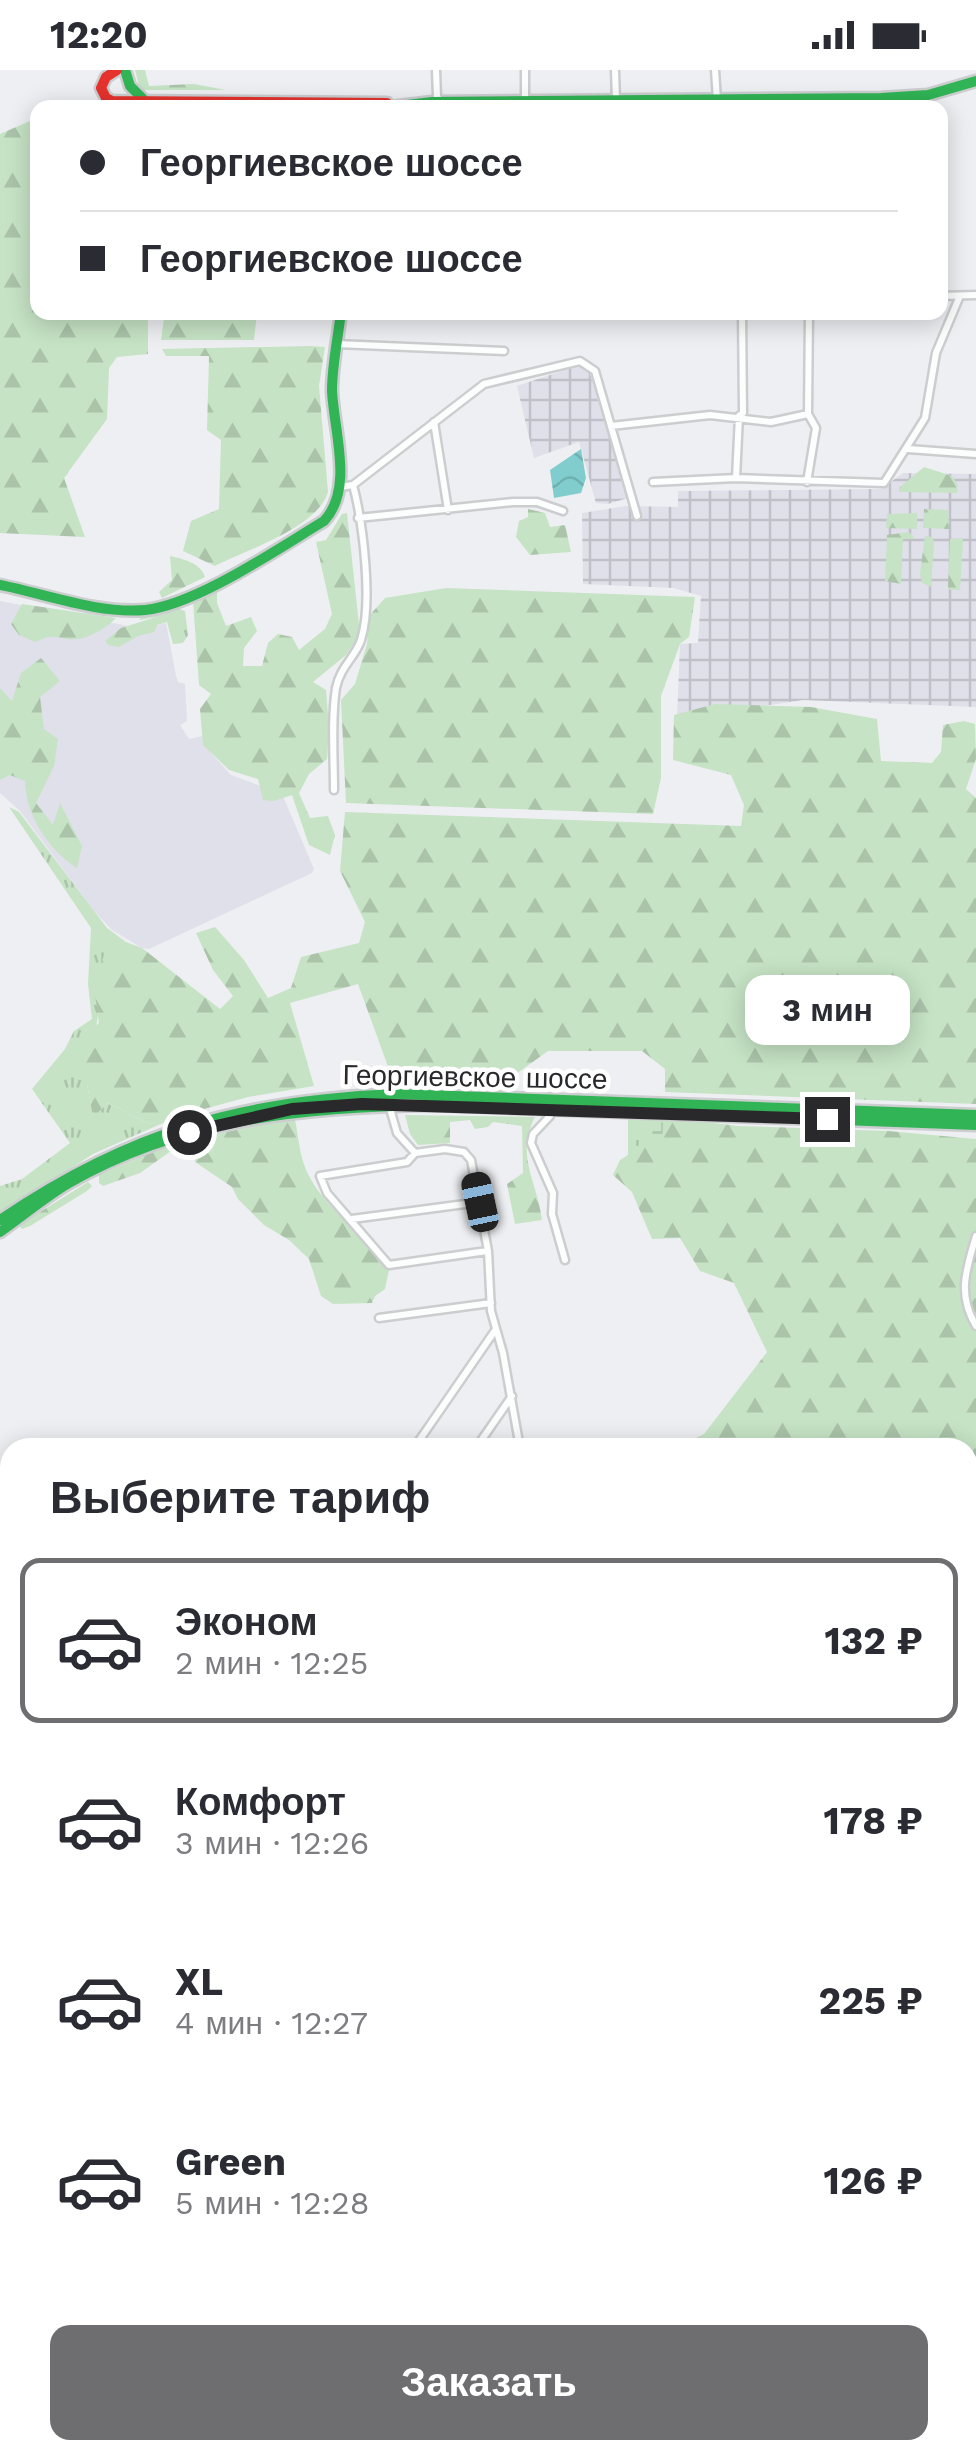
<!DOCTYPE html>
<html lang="ru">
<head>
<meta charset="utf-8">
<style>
	:root { --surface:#fff; --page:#f7f7f7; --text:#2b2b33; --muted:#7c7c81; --line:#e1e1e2; --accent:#6e6e71 }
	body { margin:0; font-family:"Work Sans",sans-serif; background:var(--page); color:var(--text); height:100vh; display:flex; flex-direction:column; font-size:38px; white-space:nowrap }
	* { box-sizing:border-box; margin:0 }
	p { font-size:32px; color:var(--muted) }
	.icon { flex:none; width:55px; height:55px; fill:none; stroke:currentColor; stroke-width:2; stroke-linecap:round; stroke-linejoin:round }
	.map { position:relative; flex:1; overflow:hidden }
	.details { position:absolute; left:0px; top:1368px; width:978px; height:1022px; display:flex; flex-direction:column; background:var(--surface); border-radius:30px 30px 0 0; box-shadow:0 5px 25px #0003 }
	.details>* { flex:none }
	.hud { position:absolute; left:30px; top:30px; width:918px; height:220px; border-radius:20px; box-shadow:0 5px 25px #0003; display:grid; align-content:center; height:220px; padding:0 50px; background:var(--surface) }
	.end { position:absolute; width:45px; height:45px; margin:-22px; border:12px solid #29292b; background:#fff; box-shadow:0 0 0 5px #fff }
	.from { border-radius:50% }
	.bubble { position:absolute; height:70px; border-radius:20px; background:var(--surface); box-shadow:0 5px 25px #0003; font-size:32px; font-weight:700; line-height:70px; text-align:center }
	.car { position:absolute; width:30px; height:60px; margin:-30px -15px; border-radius:12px; box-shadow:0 0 8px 2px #0007; background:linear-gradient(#222 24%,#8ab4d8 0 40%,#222 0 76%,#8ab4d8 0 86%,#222 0) }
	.hud b { display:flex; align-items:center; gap:35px; height:95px; font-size:38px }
	.hud b+b { border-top:2px solid var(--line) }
	.hud i { width:25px; height:25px; background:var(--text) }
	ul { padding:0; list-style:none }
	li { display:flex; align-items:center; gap:30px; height:165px; margin:0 20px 15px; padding:0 30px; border:5px solid transparent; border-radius:20px }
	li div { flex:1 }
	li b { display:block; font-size:38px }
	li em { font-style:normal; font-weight:700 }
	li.active { border-color:var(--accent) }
	li>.icon { width:90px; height:90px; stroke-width:1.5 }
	h2 { padding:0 50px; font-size:45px; line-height:120px }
	.primary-button { display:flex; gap:20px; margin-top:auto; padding:20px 50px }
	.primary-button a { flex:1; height:115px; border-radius:20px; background:var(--accent); color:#fff; font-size:40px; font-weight:700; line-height:115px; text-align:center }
	.status { display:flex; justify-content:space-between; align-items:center; height:70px; padding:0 50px; background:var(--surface); direction:ltr }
	.status svg { height:28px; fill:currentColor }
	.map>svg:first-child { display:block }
	.built { fill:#dfe0e9 }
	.industrial { fill:url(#industrial-grid) }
	.grass { fill:url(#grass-tufts) }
	.forest { fill:url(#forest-firs) }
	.wetland { fill:url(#wetland-marsh) }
	.garden { fill:url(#garden-dots) }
	.water { fill:url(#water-waves) }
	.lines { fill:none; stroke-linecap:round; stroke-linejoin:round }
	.stream { stroke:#81cdce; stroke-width:2.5 }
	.river { stroke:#81cdce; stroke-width:9 }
	.street-casing { stroke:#cccdcf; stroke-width:11 }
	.fast-casing { stroke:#cccdcf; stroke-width:15 }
	.jam-casing { stroke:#cccdcf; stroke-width:15 }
	.street { stroke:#fcfdfd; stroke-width:6 }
	.fast { stroke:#30b455; stroke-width:10 }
	.jam { stroke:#e5322d; stroke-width:10 }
	.route { stroke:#29292b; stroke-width:12 }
	.labels { text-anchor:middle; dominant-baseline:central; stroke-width:9; stroke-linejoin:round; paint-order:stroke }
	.street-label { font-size:28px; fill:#29292b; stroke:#fff }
</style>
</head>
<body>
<div class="status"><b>12:20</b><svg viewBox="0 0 49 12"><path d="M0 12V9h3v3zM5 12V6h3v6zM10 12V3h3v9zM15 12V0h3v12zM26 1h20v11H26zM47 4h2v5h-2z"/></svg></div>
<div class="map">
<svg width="976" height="2389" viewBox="0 0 976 2389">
	<defs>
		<pattern id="industrial-grid" width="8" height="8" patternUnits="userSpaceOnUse" patternTransform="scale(2.5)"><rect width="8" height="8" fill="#dfe0e9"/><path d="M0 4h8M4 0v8" fill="none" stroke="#bfc0c8"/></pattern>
		<pattern id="grass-tufts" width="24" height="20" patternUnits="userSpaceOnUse" patternTransform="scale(2.5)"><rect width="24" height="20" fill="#c6e3c5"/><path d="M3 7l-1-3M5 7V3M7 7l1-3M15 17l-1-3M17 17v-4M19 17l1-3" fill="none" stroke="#aac3a9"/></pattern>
		<pattern id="forest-firs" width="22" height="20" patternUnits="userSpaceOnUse" patternTransform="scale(2.5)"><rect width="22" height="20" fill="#c6e3c5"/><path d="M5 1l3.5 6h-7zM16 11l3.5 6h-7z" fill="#aac3a9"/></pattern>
		<pattern id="wetland-marsh" width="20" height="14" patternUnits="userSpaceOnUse" patternTransform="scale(2.5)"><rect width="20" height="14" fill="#c6e3c5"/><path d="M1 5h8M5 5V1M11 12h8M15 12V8" fill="none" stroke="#aac3a9"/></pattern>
		<pattern id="garden-dots" width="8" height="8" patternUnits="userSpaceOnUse" patternTransform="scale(2.5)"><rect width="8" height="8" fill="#c6e3c5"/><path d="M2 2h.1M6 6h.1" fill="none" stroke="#aac3a9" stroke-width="1.8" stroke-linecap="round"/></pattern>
		<pattern id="water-waves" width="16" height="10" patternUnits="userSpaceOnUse" patternTransform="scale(2.5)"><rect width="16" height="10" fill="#81cdce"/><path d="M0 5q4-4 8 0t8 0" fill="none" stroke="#6fb0b1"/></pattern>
	</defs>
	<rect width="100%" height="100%" fill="#eeeff2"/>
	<!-- built -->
	<path class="built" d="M0 531 144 559 166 553 176 606 178 612 185 614 187 651 180 655 189 669 203 666 210 682 231 705 282 724 314 799 312 803 149 879 142 878 112 860 94 841 20 741 0 723Z"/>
	<!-- industrial -->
	<path class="industrial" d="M577 296 589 301 628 428 608 434 596 433 579 372 534 388 517 316Z
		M903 403 976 404V637L803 630 677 649 680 574 698 573 701 526 674 518 583 514 582 443 626 436 678 437V421L881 419Z"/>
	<!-- grass -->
	<path class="grass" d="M174 537 185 541 188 565 183 573 173 574 167 552 157 555 159 549 156 547 139 550 143 545Z
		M9 737 19 742 107 858 126 872 109 876 87 1014 93 1046 108 1033 149 1054 181 1045 93 1084 0 1144V1116L22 1109 70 1073 32 1019 65 979 74 961 92 949 88 914 91 858Z
		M574 2380H608L616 2389H562Z"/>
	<!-- forest -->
	<path class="forest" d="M135 0H145L149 16 194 14 226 20H140Z
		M37 48 38 242 148 243V284L117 287 109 298 107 349 64 408 85 467 0 463V64Z
		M165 242 257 243 254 270H161Z
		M310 276 325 277 319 316 328 422C318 457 247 480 215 496L183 481 191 451 219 439 221 370 207 360 209 286H166L162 279Z
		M924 397 952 406 958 415 957 423 899 422V418Z
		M528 439 545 443 550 457 565 455 571 482 530 485 516 467 519 451 528 447Z
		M924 439 948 440 949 459 923 458Z
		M347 443 360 564 346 585 313 612 326 620 329 657 327 689 309 704 299 723 310 748 328 746 335 765 330 785 309 775 292 725 274 731 263 730 258 709 229 700 203 675 200 639 211 624 199 615 193 531 217 519V533L226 556 251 547 257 561 244 578 243 596H262L268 573 278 564 292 567 299 580 325 559 332 544 316 472 326 470 342 444Z
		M917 443V459L886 458 887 444Z
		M909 462 915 469H903L901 514 885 511 887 465Z
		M925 466 932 467 934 472 931 517 922 513 920 504Z
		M950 469H963L960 520H950L948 517Z
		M170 486C183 489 201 493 205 507L162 528 159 522 172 510Z
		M446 518 695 527 689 567 680 574 661 626V708L653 744 346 733 341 630 355 614 367 574 369 546 385 528Z
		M22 534 116 548C107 557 91 568 77 569 57 571 60 561 35 572L19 565 11 554Z
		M156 547 160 549 154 562 138 566 119 577 108 575 105 571 121 558Z
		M41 588 60 611 40 627 44 659 58 669 54 696 36 733 53 755 60 733 82 776 77 798C48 779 26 746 25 711L10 705 0 710V618L12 631 21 603Z
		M715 634 811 637 877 649 881 691 932 693 941 682 943 655 964 651 975 654 976 689 966 719 976 728V1034L665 1022V999L642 981H548L505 1012 394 1013 358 914 290 933 314 1016 248 1027 149 1054 108 1033 93 1047 87 1014 71 999 72 974 99 953 93 910 109 875 126 872 142 878 220 939 233 926 213 900 196 863 215 857 244 890 268 928 291 918 301 887 359 873 365 852 340 801 345 742 741 756 744 735 731 705 673 690 674 645Z
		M405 1045 535 1047C515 1085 537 1111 542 1150L515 1154 507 1114 523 1103 522 1056 493 1052 488 1057 475 1059 470 1050 450 1052V1073L418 1075 410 1064Z
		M628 1047 671 1048 738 1056 888 1061 976 1069V1514L968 1513V1378L677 1377 704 1364 767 1282 734 1213 700 1201 680 1168 652 1169 632 1122 613 1105 620 1090 628 1085Z
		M290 1048 295 1050C299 1068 299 1086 308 1104 327 1143 368 1162 389 1200L385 1219 375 1226 372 1233 333 1234 321 1226 309 1189 289 1170 264 1155 238 1129 232 1117 195 1092V1083L186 1071Z
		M167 1076 172 1078 171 1081 140 1103 103 1116 99 1113V1105Z
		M88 1112 92 1116 87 1121 30 1156 22 1159 19 1155Z
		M976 1967V2076L968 2080V1970Z
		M976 2103V2389H649L654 2380H968V2107Z
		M10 2119V2161L0 2160V2124Z"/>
	<!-- wetland -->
	<path class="wetland" d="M630 1050H663L662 1075 631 1076Z"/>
	<!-- garden -->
	<path class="garden" d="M0 2160 10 2161V2380H211V2389H0Z"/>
	<!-- water -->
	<path class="water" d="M581 379 586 408 581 423 554 428 550 400Z"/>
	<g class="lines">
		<!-- stream -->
		<path class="stream" d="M220 2389 221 2380"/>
		<!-- river -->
		<path class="river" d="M968 1976 976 1950
			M0 2144 10 2143"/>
		<defs>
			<path id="street" d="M436 0 437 27 442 32
				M615 0 616 30
				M715 0 717 30
				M525 31V0
				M940 226 976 225
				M676 242H679
				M742 242 743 343 739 346 736 408 884 413 925 348 936 283 959 228
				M336 274 504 281
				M434 352 448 440
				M611 356 710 345 771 352 808 344
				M908 379 976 384
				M653 412 736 408
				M807 412 816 358 808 344 809 242
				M340 417 353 415 484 314 580 291 595 301 637 446
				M358 448 513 432H537L563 441
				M334 720C334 687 331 650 336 618 340 597 356 586 361 570 373 533 363 453 353 415
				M389 1035 397 1063 415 1083 445 1079 464 1082 471 1090 488 1181 491 1241 503 1283 520 1378
				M551 1039 550 1046 533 1064 531 1073 553 1123 552 1144 565 1190
				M415 1083 407 1092 320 1106 327 1123 389 1195 487 1181
				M352 1149 480 1132
				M976 1166C966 1200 957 1224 976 1256
				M379 1248 491 1233
				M414 1378 496 1259
				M476 1378 512 1326
				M970 2087 976 2085
				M556 2389 568 2380"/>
			<path id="fast" d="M125 0 130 16 143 29
				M383 38 432 32 881 28 928 25 976 11
				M0 515C46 524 97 544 145 540 196 535 279 478 324 451 354 419 334 362 332 321 332 295 338 268 341 242
				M0 1150C129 1062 242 1030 397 1024L976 1045
				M0 1162C23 1146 45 1127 69 1113 182 1048 306 1037 433 1035L976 1055
				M0 1937 10 1945
				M522 2380 529 2389"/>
			<path id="jam" d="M117 0 106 7 101 18 106 28 112 31 387 33"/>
		</defs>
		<!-- street casing -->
		<use href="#street" class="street-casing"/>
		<!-- fast casing -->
		<use href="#fast" class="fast-casing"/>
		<!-- jam casing -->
		<use href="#jam" class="jam-casing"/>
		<!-- street -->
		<use href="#street" class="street"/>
		<!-- fast -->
		<use href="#fast" class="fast"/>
		<!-- jam -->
		<use href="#jam" class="jam"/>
	</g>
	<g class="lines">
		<!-- route -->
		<path class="route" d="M189 1062 292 1039 362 1034 827 1049"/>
	</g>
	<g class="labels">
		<!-- street labels -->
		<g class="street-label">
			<text transform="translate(475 1007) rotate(1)">Георгиевское шоссе</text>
		</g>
	</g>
</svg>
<i class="end from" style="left:189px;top:1062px"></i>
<i class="end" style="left:827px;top:1049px"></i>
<div class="bubble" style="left:745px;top:905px;width:165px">3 мин</div>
<i class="car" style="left:480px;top:1132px;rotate:348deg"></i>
<div class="hud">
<b><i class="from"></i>Георгиевское шоссе</b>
<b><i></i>Георгиевское шоссе</b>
</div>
<section class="details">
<h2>Выберите тариф</h2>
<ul>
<li class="active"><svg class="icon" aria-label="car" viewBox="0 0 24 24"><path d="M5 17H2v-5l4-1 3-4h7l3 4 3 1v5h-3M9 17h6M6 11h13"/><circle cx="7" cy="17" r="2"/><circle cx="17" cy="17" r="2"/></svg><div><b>Эконом</b><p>2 мин · 12:25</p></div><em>132 ₽</em></li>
<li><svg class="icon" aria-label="car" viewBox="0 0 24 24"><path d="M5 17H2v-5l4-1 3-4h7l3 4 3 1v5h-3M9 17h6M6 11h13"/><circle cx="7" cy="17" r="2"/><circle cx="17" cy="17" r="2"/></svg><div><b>Комфорт</b><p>3 мин · 12:26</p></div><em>178 ₽</em></li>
<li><svg class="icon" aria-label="car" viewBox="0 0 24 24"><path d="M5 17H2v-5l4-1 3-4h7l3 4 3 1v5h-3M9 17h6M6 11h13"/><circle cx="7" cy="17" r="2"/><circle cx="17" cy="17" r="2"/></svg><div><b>XL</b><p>4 мин · 12:27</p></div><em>225 ₽</em></li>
<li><svg class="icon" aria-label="car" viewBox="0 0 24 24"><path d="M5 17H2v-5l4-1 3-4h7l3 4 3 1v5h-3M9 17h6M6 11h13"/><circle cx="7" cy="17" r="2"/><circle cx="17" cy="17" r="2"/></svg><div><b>Green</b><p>5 мин · 12:28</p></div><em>126 ₽</em></li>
</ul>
<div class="primary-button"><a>Заказать</a></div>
</section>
</div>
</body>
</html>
